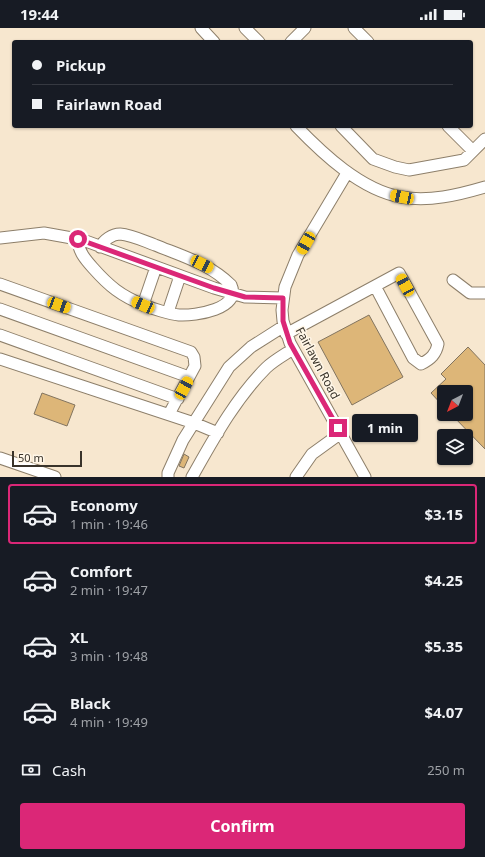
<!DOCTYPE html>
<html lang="en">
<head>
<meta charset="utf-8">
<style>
	:root { --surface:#171b24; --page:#20242c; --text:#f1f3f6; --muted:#9ea1a6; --line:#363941; --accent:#db2777 }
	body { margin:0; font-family:"Noto Sans",sans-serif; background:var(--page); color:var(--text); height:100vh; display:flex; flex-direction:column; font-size:15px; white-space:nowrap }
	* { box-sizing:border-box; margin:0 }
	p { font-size:13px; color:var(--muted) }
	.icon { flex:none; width:22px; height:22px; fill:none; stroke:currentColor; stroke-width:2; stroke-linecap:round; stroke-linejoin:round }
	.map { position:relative; height:449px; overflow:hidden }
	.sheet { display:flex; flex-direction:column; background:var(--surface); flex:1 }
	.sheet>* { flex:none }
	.hud { position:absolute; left:12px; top:12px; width:461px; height:88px; border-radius:4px; box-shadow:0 1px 3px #0004; display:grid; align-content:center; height:88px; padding:0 20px; background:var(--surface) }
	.needle { width:26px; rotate:222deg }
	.buttons { position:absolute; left:437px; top:357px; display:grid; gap:8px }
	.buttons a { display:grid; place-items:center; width:36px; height:36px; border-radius:4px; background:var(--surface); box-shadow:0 1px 3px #0004; font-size:20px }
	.scale { position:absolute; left:12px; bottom:10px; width:70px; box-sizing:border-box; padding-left:4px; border:2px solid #39332a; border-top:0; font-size:11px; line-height:14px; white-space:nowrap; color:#39332a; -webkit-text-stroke:3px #fff6e7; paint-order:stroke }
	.end { position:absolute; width:18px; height:18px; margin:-9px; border:5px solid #db2777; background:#fff; box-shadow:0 0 0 2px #fff }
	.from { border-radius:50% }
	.bubble { position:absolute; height:28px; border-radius:4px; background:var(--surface); box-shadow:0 1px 3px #0004; font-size:13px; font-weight:700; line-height:28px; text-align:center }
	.car { position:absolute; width:12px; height:24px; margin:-12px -6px; border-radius:5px; box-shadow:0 0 3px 1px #0007; background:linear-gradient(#f5c518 24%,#345 0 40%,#f5c518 0 76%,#345 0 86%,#f5c518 0) }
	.hud b { display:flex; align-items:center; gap:14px; height:38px; font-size:15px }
	.hud b+b { border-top:1px solid var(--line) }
	.hud i { width:10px; height:10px; background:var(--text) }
	ul { padding:7px 0 0; list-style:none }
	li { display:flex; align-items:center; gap:12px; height:60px; margin:0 8px 6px; padding:0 12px; border:2px solid transparent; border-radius:4px }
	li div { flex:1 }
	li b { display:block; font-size:15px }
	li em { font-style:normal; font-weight:700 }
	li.current { border-color:var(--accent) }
	li>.icon { width:36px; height:36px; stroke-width:1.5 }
	.pay { display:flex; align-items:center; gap:10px; height:44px; padding:0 20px; font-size:15px }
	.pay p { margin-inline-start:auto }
	.cta { display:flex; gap:8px; margin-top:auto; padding:8px 20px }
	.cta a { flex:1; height:46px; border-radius:4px; background:var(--accent); color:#fff; font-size:16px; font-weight:700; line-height:46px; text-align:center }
	.status { display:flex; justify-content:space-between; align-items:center; height:28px; padding:0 20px; background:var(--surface); direction:ltr }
	.status svg { height:11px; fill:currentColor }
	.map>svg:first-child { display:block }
	.building { fill:#ddb678; stroke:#82745f }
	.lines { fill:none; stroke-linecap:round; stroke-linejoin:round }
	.minor-casing { stroke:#8d7f6a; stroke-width:13 }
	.minor { stroke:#fff; stroke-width:11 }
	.route { stroke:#db2777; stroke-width:5 }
	.labels { text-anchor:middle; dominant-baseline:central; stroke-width:3; stroke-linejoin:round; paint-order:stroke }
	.street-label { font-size:12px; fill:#39332a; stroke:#fff6e7 }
</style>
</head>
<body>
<div class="status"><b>19:44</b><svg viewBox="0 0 49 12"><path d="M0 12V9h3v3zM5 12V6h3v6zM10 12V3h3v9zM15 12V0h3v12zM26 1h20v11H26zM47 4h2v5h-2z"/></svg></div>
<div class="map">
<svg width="485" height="449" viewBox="0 0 485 449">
	<rect width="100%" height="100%" fill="#f7e7cf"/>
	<!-- building -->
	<path class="building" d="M369 287 403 349 352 377 318 314Z
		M468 319 485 337V421L451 386H466V364H444V379L431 365 446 351 441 346Z
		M42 365 75 377 67 398 34 386Z
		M184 426 189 429 184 440 179 438Z"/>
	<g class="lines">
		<defs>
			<path id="minor" d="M201 0 214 14
				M245 0 259 14
				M354 0 368 14
				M291 14 305 0
				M296 98C323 126 361 162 401 169 429 174 458 167 485 159
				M341 98 373 131 395 139 409 142 464 132 485 111
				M448 98 473 123
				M347 145 298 227 285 259 282 282 283 293 290 315 365 449
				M0 210 44 205 83 212 214 260 245 269 283 270
				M78 211C78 223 85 231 93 240 109 258 121 268 144 277 153 281 170 286 179 287 195 288 242 281 231 257 210 236 182 228 155 217 144 213 132 207 120 206 112 206 104 212 100 219
				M453 252 470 265H485
				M0 256 191 324 194 329 195 338 169 386
				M143 277 156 239
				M0 281 189 349
				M168 284 180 248
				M286 306 399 245 438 316C436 326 431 331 421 336L413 330 375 258
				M0 307 178 371
				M0 331 194 395 218 405
				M0 430 55 449
				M168 449V445L183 412 229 339 251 319 284 298
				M192 449C213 412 235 371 266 340 273 333 284 327 293 321
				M296 449 312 426 341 405"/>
		</defs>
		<!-- minor casing -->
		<use href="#minor" class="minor-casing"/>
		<!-- minor -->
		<use href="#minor" class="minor"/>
	</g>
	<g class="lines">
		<!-- route -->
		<path class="route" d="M78 211 214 260 245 269 283 270V293L290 315 338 400"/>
	</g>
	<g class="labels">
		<!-- street labels -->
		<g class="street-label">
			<text transform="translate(318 335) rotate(62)">Fairlawn Road</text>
		</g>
	</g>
</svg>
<div class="buttons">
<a><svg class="needle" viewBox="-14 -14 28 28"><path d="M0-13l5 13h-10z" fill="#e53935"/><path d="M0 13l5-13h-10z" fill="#9ea1a6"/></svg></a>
<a><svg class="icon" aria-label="layers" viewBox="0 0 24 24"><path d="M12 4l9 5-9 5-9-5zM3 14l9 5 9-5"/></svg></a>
</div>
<div class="scale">50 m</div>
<i class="end from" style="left:78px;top:211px"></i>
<i class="end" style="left:338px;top:400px"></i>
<div class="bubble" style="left:352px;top:386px;width:66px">1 min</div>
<i class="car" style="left:402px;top:169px;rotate:282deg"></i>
<i class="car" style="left:306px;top:215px;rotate:210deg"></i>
<i class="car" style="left:202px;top:236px;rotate:116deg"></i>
<i class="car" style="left:405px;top:257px;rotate:331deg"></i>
<i class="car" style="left:59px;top:277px;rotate:110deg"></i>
<i class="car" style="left:143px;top:277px;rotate:294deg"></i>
<i class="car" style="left:184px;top:360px;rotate:28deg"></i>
<div class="hud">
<b><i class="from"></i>Pickup</b>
<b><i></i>Fairlawn Road</b>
</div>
</div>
<section class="sheet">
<ul>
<li class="current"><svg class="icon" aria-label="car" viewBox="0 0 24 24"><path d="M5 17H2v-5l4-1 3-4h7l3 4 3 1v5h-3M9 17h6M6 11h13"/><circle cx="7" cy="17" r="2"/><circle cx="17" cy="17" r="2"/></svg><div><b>Economy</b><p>1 min · 19:46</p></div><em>$3.15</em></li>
<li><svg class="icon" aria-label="car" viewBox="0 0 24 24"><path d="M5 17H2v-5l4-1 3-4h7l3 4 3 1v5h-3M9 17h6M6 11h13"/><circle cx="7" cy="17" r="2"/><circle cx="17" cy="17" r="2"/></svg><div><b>Comfort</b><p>2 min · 19:47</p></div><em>$4.25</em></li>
<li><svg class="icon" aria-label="car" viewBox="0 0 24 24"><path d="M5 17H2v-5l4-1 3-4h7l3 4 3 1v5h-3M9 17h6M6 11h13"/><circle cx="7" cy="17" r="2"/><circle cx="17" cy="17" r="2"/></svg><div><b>XL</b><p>3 min · 19:48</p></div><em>$5.35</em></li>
<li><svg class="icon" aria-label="car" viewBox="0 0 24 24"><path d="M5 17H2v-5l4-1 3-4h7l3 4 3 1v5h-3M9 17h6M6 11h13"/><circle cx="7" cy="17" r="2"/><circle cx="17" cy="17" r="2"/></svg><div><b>Black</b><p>4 min · 19:49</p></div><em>$4.07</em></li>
</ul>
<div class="pay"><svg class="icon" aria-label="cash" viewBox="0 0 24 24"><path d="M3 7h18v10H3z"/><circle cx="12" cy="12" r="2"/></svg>Cash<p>250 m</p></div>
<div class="cta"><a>Confirm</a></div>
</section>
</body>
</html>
